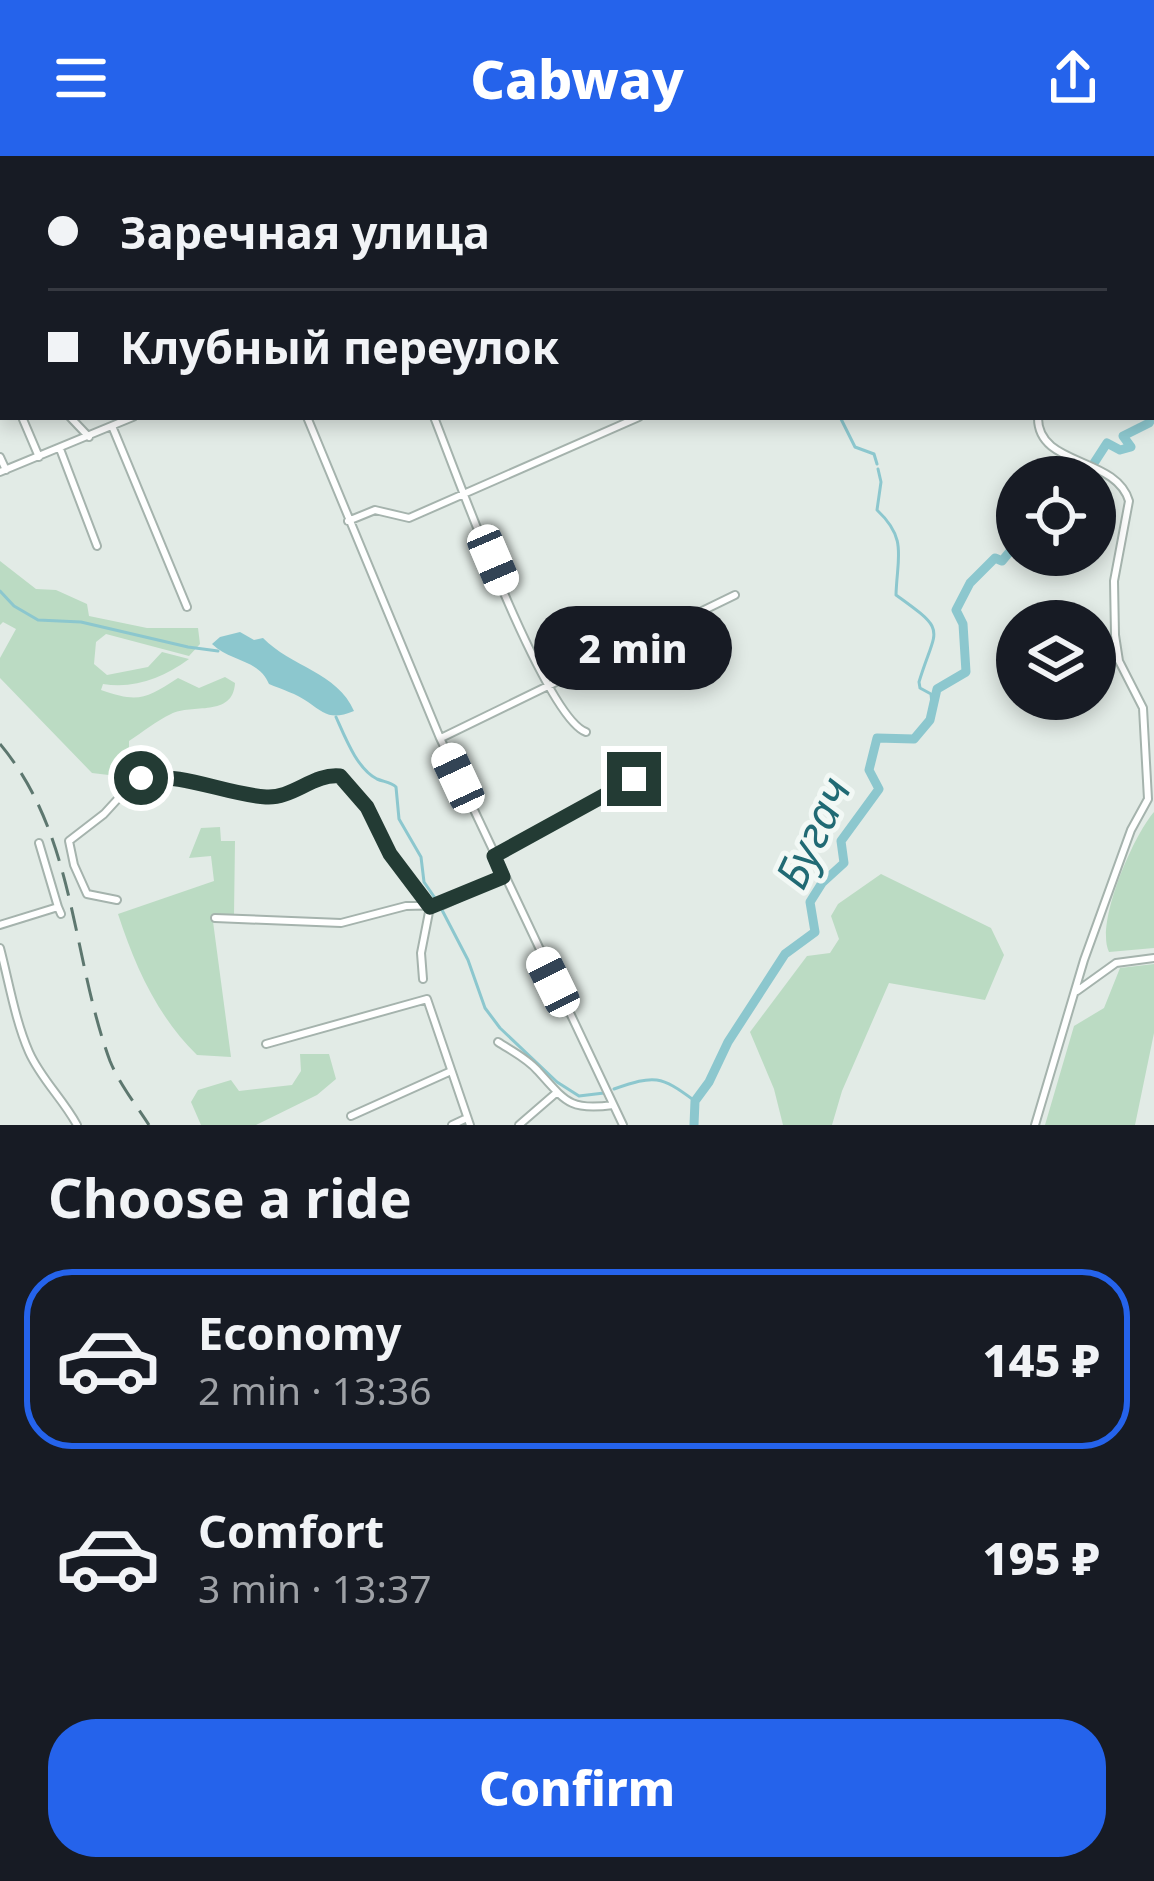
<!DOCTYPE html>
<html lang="en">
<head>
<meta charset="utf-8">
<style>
	:root { --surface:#171b24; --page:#242831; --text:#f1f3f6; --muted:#9ea1a6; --line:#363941; --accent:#2563eb }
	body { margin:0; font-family:"Noto Sans",sans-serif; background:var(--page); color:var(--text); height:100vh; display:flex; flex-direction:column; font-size:45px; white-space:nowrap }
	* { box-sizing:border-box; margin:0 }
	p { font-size:39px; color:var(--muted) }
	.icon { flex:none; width:66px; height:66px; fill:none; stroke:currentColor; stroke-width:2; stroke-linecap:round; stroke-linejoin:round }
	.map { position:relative; height:969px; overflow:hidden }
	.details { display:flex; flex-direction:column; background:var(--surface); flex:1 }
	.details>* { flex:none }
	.banner { position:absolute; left:0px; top:0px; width:1155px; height:264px; box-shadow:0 6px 18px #0003; display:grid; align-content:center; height:264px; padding:0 48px; background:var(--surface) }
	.fabs { position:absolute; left:996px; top:300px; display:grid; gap:24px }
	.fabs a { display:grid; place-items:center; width:120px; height:120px; border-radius:50%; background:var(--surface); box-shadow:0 6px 18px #0003; font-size:60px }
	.end { position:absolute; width:54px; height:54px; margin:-27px; border:15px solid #233b34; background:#fff; box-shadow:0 0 0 6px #fff }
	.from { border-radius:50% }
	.bubble { position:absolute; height:84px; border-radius:42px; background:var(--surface); box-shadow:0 6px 18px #0003; font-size:39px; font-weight:800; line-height:84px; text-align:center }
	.car { position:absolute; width:36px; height:72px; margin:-36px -18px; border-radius:15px; box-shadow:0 0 9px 3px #0007; background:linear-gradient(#fff 24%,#345 0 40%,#fff 0 76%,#345 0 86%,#fff 0) }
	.banner b { display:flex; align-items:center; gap:42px; height:114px; font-size:45px }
	.banner b+b { border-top:3px solid var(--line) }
	.banner i { width:30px; height:30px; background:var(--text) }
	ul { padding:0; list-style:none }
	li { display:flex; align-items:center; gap:36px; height:180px; margin:0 24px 18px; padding:0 24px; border:6px solid transparent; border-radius:48px }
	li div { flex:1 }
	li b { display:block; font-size:45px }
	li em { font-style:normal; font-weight:800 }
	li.active { border-color:var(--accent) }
	li>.icon { width:108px; height:108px; stroke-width:1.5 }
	h2 { padding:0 48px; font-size:54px; line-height:144px }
	.button { display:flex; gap:24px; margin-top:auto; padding:24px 48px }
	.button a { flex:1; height:138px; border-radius:48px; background:var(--accent); color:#fff; font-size:48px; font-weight:800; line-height:138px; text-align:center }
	header { display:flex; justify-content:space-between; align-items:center; height:156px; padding:0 48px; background:var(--accent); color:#fff; font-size:54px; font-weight:800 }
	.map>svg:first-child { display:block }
	.green { fill:#bbdbc3 }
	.water { fill:#8cc7ce }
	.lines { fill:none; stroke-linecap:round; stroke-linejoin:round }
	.stream { stroke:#8cc7ce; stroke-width:3 }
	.river { stroke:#8cc7ce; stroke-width:9 }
	.minor-casing { stroke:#a5b3ad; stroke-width:10 }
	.minor { stroke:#fff; stroke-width:6 }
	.rail { stroke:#5d776f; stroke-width:3; stroke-dasharray:24 12; stroke-linecap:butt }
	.route { stroke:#233b34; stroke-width:15 }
	.labels { text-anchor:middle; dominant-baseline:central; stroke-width:10; stroke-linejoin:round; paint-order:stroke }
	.water-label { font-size:45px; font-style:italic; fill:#206a74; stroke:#f2f8f5 }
</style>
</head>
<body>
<header><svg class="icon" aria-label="menu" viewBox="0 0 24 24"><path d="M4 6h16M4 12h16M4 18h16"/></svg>Cabway<svg class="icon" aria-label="share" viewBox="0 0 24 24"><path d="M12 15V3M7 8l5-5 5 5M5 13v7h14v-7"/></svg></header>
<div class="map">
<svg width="1154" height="969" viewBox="0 0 1154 969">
	<rect width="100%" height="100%" fill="#e2ebe6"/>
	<!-- green -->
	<path class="green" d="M0 405 36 433 56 434 87 448 89 460 147 472H198L200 488 189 500 106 478 96 486 94 508 107 519 148 511 162 496 189 503C163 522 135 533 103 528L101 534C138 547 146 543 178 522L199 532 225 521 235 527C233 562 192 547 171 558 156 565 143 576 129 585V614L117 620 92 617 0 522V502L16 473 3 466 0 469Z
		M1154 656V792L1109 796C1095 768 1133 680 1154 656Z
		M220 671 221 685H235L234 759 212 758 231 901 197 899C157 860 135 810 118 758L214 725 211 700 189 702 201 672Z
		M881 718 991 772 1004 799 985 844 889 827 842 935 832 969H783L774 933 750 876 807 800 830 797 839 783 831 760 838 748Z
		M1154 808V877L1135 969H1045L1074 870 1104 852 1120 812Z
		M300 898H329L336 923 317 939 256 969H201L191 946 198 934 231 924 239 935 292 929 301 915Z"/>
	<!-- water -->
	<path class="water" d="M240 476 254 484 263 482C290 510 338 517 354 555 332 564 326 559 308 546 297 538 281 533 269 528 259 503 230 506 212 488L220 481Z"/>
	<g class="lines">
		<!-- stream -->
		<path class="stream" d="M724 0 735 3
			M840 261 855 291 874 298 877 308
			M878 313 881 326 877 354C908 383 897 401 896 439 949 477 936 470 919 526L920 532 931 538 932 548
			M0 435 14 450 38 464 81 466 188 491 218 495
			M336 561C345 581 357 613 377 623 384 626 391 626 396 631L399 663 421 701 424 726 437 745
			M442 754 468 804 485 852 500 872 557 926 579 940 604 937
			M614 933C655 919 660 919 695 945"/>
		<!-- river -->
		<path class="river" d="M1085 321 1107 287 1120 294 1131 291 1123 280 1149 267 1154 259
			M694 969 695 945 709 926 728 886 785 798 815 776 810 746 822 727 844 707 841 685 879 633 869 614 877 582 914 583 930 564 937 533 966 516 963 468 956 454 970 427 995 402 1002 405 1017 387"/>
		<defs>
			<path id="minor" d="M15 0 16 3
				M130 0 132 3
				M340 0 341 3
				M670 0V3
				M0 92 3 100
				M1152 146 1154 143
				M0 207 3 214
				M22 261 39 301
				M70 261 89 281
				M307 261 440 582 623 969
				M434 261C455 314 544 561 586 576
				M112 270 187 451
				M60 293 97 390
				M0 301 6 314
				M0 316 133 261
				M348 365 375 354 409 362 639 261
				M441 582 735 439
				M39 687 58 751
				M494 700 634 624
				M117 744 87 738 74 709 69 685 104 658 136 623 159 621 273 642 336 619 367 651 390 698 430 751 421 797 423 823
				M215 762 341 767 406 750 443 749 503 721
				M0 769 58 751 61 758
				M0 792C9 826 15 864 29 896 41 923 63 943 77 969
				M1077 835 1116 807 1154 802
				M498 886C512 895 528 903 538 915 566 946 570 955 613 949
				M266 888 427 843 470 969
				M351 960 449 916
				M452 969 467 962
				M519 969 556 937
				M1035 969 1084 804 1131 674 1148 643 1143 552 1119 505 1115 479 1114 425 1129 345C1116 300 1037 311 1038 261"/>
		</defs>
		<!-- minor casing -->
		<use href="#minor" class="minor-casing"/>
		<!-- minor -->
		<use href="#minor" class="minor"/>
		<!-- rail -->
		<path class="rail" d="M0 588C76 679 71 799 110 905 119 927 136 949 149 969"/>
	</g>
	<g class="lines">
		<!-- route -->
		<path class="route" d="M141 622C185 617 224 638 266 641 292 643 314 617 340 620L367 651 390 698 430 751 503 721 494 700 634 623"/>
	</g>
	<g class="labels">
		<!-- water labels -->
		<g class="water-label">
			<text transform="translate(812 676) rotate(-65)">Бугач</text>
		</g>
	</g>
</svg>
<div class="fabs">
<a><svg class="icon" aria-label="locate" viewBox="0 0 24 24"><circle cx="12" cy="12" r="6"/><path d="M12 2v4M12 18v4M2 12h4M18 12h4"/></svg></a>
<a><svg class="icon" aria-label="layers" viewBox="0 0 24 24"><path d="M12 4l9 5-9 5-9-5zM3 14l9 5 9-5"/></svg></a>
</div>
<i class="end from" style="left:141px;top:622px"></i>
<i class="end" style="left:634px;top:623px"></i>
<div class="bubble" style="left:534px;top:450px;width:198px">2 min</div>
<i class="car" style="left:493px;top:404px;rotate:157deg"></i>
<i class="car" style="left:458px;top:622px;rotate:335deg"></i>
<i class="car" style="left:553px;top:826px;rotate:334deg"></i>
<div class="banner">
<b><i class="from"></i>Заречная улица</b>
<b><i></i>Клубный переулок</b>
</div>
</div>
<section class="details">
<h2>Choose a ride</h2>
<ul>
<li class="active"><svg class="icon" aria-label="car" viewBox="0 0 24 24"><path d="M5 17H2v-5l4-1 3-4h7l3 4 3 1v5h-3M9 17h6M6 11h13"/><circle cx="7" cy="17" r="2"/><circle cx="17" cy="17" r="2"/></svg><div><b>Economy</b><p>2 min · 13:36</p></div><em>145 ₽</em></li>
<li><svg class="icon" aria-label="car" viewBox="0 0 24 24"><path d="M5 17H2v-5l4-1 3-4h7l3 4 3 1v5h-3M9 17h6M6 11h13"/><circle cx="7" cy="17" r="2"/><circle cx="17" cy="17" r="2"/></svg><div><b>Comfort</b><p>3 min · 13:37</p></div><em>195 ₽</em></li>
</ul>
<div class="button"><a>Confirm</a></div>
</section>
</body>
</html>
